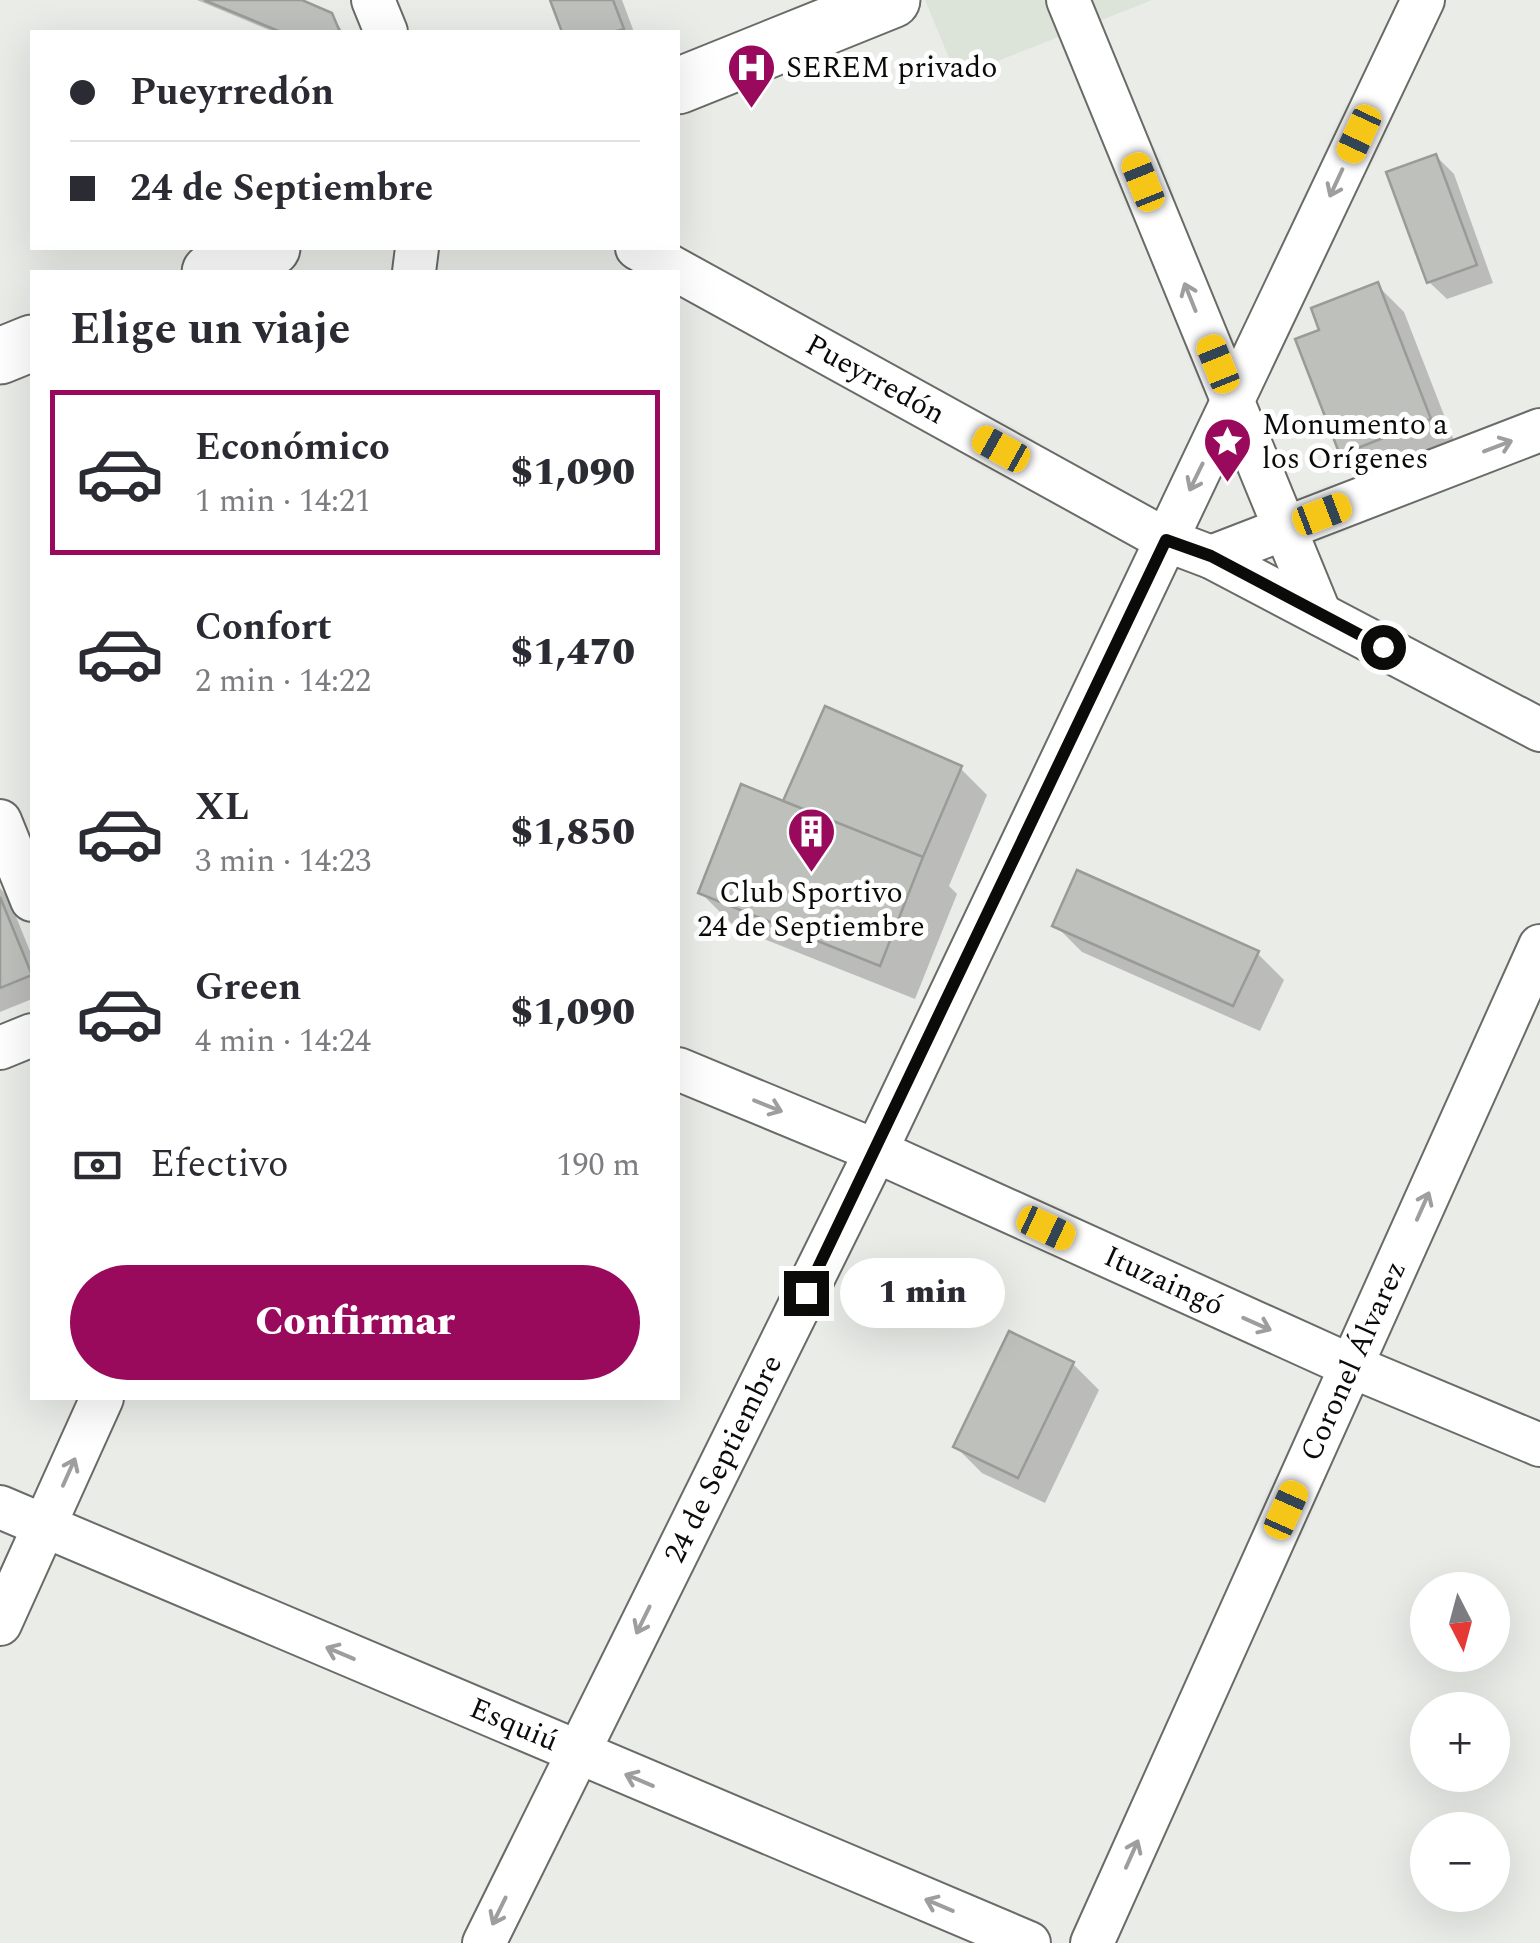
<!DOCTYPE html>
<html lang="es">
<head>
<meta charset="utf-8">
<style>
	:root { --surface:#fff; --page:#f7f7f7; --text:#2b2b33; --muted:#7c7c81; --line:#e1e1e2; --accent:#990a5c }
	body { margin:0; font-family:Spectral,serif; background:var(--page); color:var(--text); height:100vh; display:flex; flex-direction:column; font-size:38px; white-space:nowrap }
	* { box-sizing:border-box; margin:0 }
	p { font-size:32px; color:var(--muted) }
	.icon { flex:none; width:55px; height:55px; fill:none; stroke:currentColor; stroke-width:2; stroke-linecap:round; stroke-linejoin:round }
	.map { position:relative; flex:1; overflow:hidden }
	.sheet { position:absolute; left:30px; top:270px; width:650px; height:1130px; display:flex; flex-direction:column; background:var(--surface); border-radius:0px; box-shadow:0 10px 40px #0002 }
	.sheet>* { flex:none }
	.hud { position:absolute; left:30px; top:30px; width:650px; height:220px; border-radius:0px; box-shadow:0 10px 40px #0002; display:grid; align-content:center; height:220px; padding:0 40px; background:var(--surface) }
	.needle { width:65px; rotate:174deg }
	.fabs { position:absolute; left:1410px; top:1572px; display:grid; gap:20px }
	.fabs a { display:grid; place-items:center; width:100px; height:100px; border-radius:50%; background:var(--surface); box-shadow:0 10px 40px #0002; font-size:50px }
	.end { position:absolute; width:45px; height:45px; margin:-22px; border:12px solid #0b0c0a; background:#fff; box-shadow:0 0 0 5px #fff }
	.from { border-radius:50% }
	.bubble { position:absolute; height:70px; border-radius:35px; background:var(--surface); box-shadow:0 10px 40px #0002; font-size:32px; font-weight:800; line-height:70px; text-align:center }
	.car { position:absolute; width:30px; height:60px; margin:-30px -15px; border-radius:12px; box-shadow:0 0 8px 2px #0007; background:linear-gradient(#f5c518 24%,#345 0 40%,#f5c518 0 76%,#345 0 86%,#f5c518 0) }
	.hud b { display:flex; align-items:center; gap:35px; height:95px; font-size:38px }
	.hud b+b { border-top:2px solid var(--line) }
	.hud i { width:25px; height:25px; background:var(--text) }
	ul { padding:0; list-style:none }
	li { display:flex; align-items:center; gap:30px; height:165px; margin:0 20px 15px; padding:0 20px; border:5px solid transparent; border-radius:0px }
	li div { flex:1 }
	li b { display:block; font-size:38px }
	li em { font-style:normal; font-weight:800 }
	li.selected { border-color:var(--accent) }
	li>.icon { width:90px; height:90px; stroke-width:1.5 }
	h2 { padding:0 40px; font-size:45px; line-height:120px }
	.pay { display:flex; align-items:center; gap:25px; height:110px; padding:0 40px; font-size:38px }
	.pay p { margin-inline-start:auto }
	.cta { display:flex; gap:20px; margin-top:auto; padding:20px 40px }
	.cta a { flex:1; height:115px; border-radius:60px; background:var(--accent); color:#fff; font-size:40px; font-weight:800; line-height:115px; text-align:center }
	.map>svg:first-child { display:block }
	.built { fill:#dce3d8 }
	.shadow { fill:#0003 }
	.building { fill:#bec0bc; stroke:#999b97; stroke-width:2.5 }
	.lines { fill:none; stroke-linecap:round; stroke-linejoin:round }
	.street-casing { stroke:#696b67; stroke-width:46 }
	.secondary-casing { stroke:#696b67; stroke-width:59 }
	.street { stroke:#fff; stroke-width:42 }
	.secondary { stroke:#fff; stroke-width:55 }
	.oneway { stroke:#9d9e9d }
	.route { stroke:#0b0c0a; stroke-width:12 }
	.labels { text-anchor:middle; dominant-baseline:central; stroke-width:10; stroke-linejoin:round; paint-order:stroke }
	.poi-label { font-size:30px; fill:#0b0c0a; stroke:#fff; text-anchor:start }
	.street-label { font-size:30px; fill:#0b0c0a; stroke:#fff }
</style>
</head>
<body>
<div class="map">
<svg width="1540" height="1943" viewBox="0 0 1540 1943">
	<rect width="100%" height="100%" fill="#eaece8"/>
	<!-- built -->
	<path class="built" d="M925 0H1152L957 77Z"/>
	<!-- shadow -->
	<path class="shadow" d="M197 0H295L331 15 343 32H274Z
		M553 0H622L634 32H565Z
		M1436 156 1454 174 1493 283 1447 299 1429 282Z
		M1377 285 1404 312 1456 446 1369 480 1342 453 1323 331Z
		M960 768 987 795 949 886 957 894 915 999 736 928 701 893 784 804Z
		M0 888 8 897 32 956V999L0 1012Z
		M1055 925 1257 953 1284 980 1260 1031 1082 952Z
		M1073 1364 1099 1390 1045 1503 982 1473 956 1447Z"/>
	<!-- building -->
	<path class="building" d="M204 0H302L332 13 340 32H281Z
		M550 0H613L624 29 613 32H562Z
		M1436 154 1477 265 1427 283 1386 172Z
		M1378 282 1431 419 1340 455 1295 339 1319 330 1311 308Z
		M825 706 962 766 923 857 783 801Z
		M741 784 923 857 880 966 698 893Z
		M1077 870 1259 951 1233 1006 1052 926Z
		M0 897 32 975 0 988Z
		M1009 1331 1074 1362 1018 1478 953 1447Z"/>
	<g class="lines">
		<defs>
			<g id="street">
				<path d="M373 0 386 32"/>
				<path d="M1068 0 1320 614"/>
				<path id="s1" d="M637 248 1166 540 1211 557 1540 730"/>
				<path d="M414 272 417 248"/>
				<path d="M1211 557 1540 430"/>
				<path d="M0 821 32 900"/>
				<path d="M0 1048 32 1035"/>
				<path id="s2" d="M678 1069 876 1151 1351 1366 1540 1445"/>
				<path id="s3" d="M0 1507 1029 1943"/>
				<path d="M0 1624 102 1398"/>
				<path id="s4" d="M484 1943 876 1151 1423 0"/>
				<path id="s5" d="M1092 1943 1540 946"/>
			</g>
			<path id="secondary" d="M678 86 892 0
				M210 272 272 248
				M0 356 32 343"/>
		</defs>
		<!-- street casing -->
		<use href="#street" class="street-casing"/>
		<!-- secondary casing -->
		<use href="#secondary" class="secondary-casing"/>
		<!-- street -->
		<use href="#street" class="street"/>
		<!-- secondary -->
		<use href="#secondary" class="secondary"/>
	</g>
	<!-- one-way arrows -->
	<defs><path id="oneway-shaft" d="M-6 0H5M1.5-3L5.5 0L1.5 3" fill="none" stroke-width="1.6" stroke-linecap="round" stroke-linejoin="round" transform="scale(2.5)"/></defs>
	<g class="oneway">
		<use href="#oneway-shaft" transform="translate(1336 183) rotate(115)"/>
		<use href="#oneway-shaft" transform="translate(1190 297) rotate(-112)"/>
		<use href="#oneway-shaft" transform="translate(1498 446) rotate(-21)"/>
		<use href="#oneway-shaft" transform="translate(1196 477) rotate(116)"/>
		<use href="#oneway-shaft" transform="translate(768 1106) rotate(22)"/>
		<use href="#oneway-shaft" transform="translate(1423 1206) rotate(-66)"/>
		<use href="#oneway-shaft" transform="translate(1257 1324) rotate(24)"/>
		<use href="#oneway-shaft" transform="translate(69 1472) rotate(-66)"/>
		<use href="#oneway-shaft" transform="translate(643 1620) rotate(116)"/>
		<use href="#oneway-shaft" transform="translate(340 1653) rotate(-157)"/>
		<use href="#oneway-shaft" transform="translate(639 1780) rotate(-157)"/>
		<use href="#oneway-shaft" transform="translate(1132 1854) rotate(-66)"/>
		<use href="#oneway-shaft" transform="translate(939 1905) rotate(-157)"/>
		<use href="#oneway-shaft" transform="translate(499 1911) rotate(116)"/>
	</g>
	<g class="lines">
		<!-- route -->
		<path class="route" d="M806 1293 1166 540 1211 556 1383 647"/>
	</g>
	<!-- icons -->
	<defs>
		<symbol id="hospital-pin" viewBox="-11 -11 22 30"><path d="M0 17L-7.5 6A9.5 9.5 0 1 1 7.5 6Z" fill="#990a5c" stroke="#fff"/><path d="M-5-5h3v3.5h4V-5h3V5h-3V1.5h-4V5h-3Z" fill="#fff"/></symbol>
		<symbol id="sight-pin" viewBox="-11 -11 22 30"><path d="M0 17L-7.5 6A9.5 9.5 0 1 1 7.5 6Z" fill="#990a5c" stroke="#fff"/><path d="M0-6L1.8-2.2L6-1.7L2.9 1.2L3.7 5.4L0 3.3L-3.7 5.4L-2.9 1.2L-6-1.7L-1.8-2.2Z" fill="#fff"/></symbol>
		<symbol id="building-pin" viewBox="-11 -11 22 30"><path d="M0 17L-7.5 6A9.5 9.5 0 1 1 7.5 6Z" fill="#990a5c" stroke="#fff"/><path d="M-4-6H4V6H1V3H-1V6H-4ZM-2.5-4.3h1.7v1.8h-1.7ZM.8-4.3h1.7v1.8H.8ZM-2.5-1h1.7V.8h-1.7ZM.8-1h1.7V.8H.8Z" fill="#fff"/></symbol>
	</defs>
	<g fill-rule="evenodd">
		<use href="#hospital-pin" x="724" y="40" width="55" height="75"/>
		<use href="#sight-pin" x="1200" y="414" width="55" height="75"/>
		<use href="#building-pin" x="784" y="804" width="55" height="75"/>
	</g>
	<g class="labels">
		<!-- poi labels -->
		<g class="poi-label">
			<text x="786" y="68">SEREM privado</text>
			<text x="1262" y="425">Monumento a<tspan x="1262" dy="34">los Orígenes</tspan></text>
			<text x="811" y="893" text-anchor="middle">Club Sportivo<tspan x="811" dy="34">24 de Septiembre</tspan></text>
		</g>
		<!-- street labels -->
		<g class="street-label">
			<text stroke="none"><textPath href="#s1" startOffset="272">Pueyrredón</textPath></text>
			<text stroke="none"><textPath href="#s2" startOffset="530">Ituzaingó</textPath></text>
			<text stroke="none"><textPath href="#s5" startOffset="638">Coronel Álvarez</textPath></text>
			<text stroke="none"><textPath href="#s4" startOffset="540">24 de Septiembre</textPath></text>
			<text stroke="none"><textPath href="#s3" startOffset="558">Esquiú</textPath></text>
		</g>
	</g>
</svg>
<div class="fabs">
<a><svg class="needle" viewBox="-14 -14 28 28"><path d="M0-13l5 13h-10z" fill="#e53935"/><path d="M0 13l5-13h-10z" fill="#7c7c81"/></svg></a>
<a>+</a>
<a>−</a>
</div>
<i class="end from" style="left:1383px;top:647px"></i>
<i class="end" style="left:806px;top:1293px"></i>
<div class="bubble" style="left:840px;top:1258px;width:165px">1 min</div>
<i class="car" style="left:1359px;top:134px;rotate:205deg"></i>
<i class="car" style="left:1143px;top:182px;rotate:338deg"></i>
<i class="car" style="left:1218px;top:364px;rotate:338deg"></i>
<i class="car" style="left:1001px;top:449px;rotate:299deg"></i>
<i class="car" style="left:1322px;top:514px;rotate:69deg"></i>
<i class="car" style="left:1046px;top:1228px;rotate:115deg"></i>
<i class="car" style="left:1286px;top:1510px;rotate:24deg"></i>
<div class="hud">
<b><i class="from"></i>Pueyrredón</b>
<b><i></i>24 de Septiembre</b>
</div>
<section class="sheet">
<h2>Elige un viaje</h2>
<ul>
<li class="selected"><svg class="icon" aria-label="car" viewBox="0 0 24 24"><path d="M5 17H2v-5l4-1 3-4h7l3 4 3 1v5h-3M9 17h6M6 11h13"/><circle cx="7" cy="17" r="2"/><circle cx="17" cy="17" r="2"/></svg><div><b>Económico</b><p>1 min · 14:21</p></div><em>$1,090</em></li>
<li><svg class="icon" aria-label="car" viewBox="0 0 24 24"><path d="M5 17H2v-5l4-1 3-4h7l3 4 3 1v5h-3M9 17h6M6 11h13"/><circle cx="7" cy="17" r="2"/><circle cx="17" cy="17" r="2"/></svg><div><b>Confort</b><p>2 min · 14:22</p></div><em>$1,470</em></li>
<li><svg class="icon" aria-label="car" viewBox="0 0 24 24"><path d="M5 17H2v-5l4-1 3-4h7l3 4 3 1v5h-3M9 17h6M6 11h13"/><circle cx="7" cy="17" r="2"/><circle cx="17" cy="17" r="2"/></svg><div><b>XL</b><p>3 min · 14:23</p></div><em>$1,850</em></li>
<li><svg class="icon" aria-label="car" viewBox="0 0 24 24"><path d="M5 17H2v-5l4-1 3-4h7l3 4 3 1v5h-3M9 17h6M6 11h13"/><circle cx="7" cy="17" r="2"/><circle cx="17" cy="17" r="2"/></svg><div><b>Green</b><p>4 min · 14:24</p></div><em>$1,090</em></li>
</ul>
<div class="pay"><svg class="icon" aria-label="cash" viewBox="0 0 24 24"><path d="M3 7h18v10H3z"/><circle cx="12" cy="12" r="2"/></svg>Efectivo<p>190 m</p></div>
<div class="cta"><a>Confirmar</a></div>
</section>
</div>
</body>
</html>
